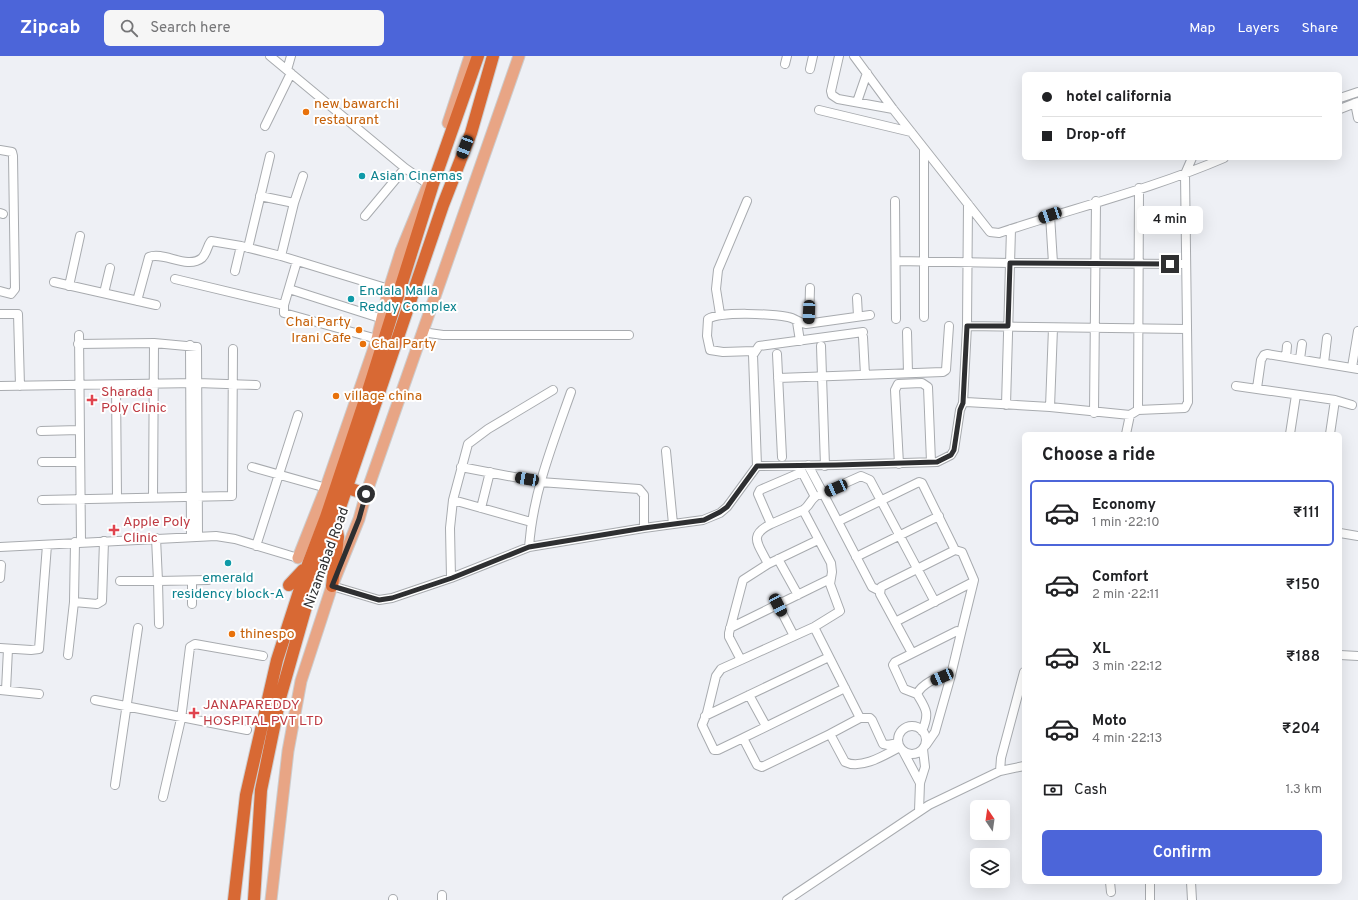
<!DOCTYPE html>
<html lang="en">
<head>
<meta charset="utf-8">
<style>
	:root { --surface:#fff; --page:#f6f6f6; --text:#202124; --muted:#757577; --line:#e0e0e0; --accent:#4c65d9 }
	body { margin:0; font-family:Overpass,sans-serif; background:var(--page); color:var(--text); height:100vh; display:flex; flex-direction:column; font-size:15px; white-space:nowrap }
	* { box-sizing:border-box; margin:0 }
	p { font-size:13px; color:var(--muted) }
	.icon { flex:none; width:22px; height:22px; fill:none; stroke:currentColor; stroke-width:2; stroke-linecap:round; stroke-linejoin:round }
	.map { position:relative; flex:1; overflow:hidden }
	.drawer { position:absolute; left:1022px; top:376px; width:320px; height:452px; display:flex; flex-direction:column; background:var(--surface); border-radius:6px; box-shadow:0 4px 16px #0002 }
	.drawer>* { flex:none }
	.banner { position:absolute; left:1022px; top:16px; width:320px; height:88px; border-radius:6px; box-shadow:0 4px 16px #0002; display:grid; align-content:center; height:88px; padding:0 20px; background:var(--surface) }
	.needle { width:26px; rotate:347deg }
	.tools { position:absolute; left:970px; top:744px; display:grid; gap:8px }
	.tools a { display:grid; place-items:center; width:40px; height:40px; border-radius:6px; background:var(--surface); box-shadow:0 4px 16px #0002; font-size:20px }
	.end { position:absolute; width:18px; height:18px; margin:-9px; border:5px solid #2e2f31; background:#fff; box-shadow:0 0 0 2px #fff }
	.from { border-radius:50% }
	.bubble { position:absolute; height:28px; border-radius:6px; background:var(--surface); box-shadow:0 4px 16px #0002; font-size:13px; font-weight:600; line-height:28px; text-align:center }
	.car { position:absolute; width:12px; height:24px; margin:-12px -6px; border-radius:5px; box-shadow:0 0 3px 1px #0007; background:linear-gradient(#222 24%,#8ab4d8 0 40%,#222 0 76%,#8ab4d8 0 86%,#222 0) }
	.banner b { display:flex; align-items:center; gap:14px; height:38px; font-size:15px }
	.banner b+b { border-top:1px solid var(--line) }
	.banner i { width:10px; height:10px; background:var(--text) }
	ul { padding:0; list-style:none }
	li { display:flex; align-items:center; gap:12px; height:66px; margin:0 8px 6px; padding:0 12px; border:2px solid transparent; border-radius:6px }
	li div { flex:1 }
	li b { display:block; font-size:15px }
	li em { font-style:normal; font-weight:600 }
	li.current { border-color:var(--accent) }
	li>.icon { width:36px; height:36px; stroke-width:1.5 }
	h2 { padding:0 20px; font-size:18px; line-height:48px }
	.pay { display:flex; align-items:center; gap:10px; height:44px; padding:0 20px; font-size:15px }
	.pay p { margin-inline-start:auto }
	.primary-button { display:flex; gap:8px; margin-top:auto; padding:8px 20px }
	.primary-button a { flex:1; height:46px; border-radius:6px; background:var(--accent); color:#fff; font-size:16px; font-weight:600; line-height:46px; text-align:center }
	header { display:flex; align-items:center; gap:24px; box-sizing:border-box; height:56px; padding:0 20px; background:var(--accent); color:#fff }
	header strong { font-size:19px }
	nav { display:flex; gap:22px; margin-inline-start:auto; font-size:14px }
	.search { width:280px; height:36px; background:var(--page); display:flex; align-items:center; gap:10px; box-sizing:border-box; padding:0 14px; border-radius:6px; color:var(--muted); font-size:15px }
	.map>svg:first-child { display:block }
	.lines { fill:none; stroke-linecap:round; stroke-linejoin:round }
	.minor-casing { stroke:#a8abaf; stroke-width:10 }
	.major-casing { stroke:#cdcdce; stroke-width:13 }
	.highway-casing { stroke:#cdcdce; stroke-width:14 }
	.minor { stroke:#fff; stroke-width:8 }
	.major { stroke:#e8a585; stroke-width:11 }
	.highway { stroke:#d86934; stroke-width:12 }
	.route { stroke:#2e2f31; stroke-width:5 }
	.food-dot { fill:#e8710a; stroke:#fff; stroke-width:1.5 }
	.culture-dot { fill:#0f9aa8; stroke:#fff; stroke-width:1.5 }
	.health-dot { fill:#e0444e; stroke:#fff; stroke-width:1.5 }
	.labels { text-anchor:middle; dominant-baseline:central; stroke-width:4; stroke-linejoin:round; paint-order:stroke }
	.food-label { font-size:14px; fill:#c56008; stroke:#fff; text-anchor:start }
	.culture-label { font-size:14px; fill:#0d838f; stroke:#fff; text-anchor:start }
	.health-label { font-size:14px; fill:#be3a42; stroke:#fff; text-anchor:start }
	.street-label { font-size:14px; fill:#2e2f31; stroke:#fff }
</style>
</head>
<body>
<header>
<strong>Zipcab</strong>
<div class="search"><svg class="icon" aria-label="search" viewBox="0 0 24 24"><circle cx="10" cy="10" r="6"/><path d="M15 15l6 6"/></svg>Search here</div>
<nav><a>Map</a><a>Layers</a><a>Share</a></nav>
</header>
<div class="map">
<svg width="1358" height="844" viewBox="0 0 1358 844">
	<rect width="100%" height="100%" fill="#eef0f5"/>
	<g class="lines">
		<defs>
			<path id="minor" d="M270 0 405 112 432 131
				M839 0 831 35 832 39 838 43 893 53
				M854 0 893 53 990 176 999 177C1074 152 1152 133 1224 102
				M785 8 787 0
				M810 13 813 0
				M287 14 291 0
				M1340 42 1358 36
				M857 46 867 17
				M1355 47 1358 62
				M1340 53 1358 46
				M819 54 911 76
				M265 70 291 17
				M0 94 12 96 13 100 15 233 11 238 0 235
				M260 140 294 147
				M895 145 896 263
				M0 157 3 158
				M1050 159 1053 207
				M365 160 405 112
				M248 192 270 100
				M281 200 294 147 303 120
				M297 205 284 249V257L377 283
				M896 205 1010 207 1186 208
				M235 215 241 190
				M175 223 284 249
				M54 226 156 249
				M69 230 80 180
				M289 233 383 263
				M104 237 110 212
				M857 242 858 260
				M137 245 149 201C164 195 187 214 202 202 207 197 207 190 211 185L241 190 281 200 389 233
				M0 258H18L20 330
				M720 258 716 233 718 214 747 145
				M924 261V93
				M797 266 800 285
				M809 267 810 232
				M967 270 1187 273
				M422 276 443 279H629
				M907 276 908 317
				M79 279 81 486
				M863 281 865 319
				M78 288 154 287 197 291 198 480
				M190 289 191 481
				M821 290 825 410
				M754 295 723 296 710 294 707 280 708 263C722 255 771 258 788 261 795 262 799 267 806 268L870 259
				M777 298 782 401
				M1286 301 1287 290
				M1300 303 1302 288
				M1324 307 1327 282
				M1352 311 1358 275
				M778 322 943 316 946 314 949 270
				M116 329 117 442
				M0 330 197 327 256 329
				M1236 330 1335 344 1352 349
				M1257 332 1261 304 1264 299 1267 298 1358 313
				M963 347 967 270 968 148
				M1006 349 1011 173
				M1050 351 1053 272
				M1138 354 1139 132
				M1094 357 1096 145
				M41 375 79 374
				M1126 378 1130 359
				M1290 378 1296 339
				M1330 378 1335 344
				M666 395 673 468
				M42 406H80
				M899 408 895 334 898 328 922 327 928 331 931 406
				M808 409 823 437 820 439
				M757 410 753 299 759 290 863 276
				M252 411 330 433
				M461 411 540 426 639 433 644 439V472
				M153 441 154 287
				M42 444 232 440 233 293
				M453 444 531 466
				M481 452 490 416
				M839 465 919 426 922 427 955 494
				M771 468 803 454
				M1340 477 1358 480
				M156 482 158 525 208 524
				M256 490 298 359
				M0 491 216 480 235 483 298 502
				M529 491C533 436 553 387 571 336
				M856 501 939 460
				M778 503 798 539
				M768 508 818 484
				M0 522 1 509
				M451 522 450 472 453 444 468 388 488 373 553 334
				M120 525H158L159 568
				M192 525V548
				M332 530 379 544 392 542 451 522 529 491 644 472 703 464 720 457 727 451 757 410 836 409 937 406 951 399 954 394 960 354 963 347 966 346 1050 351 1130 359 1138 354 1185 352 1188 346 1185 118 1192 102
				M880 535 872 531 823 437 861 420 870 424 935 546
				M74 546 97 548 102 545 104 485
				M778 549 794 580
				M895 566 973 526
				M814 571 860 662H870L872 664 883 688 888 689 898 687
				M730 572 830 523
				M0 592 31 594 39 593 47 489
				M912 597 880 538 881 531 955 494 962 496 974 524 961 577
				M68 599 74 546 75 486
				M1340 599 1358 600
				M741 604 814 571 840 555 830 528 832 516 831 507 803 454C809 451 810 444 815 441L802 416 760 434 758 438 771 468C747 480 759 488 768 508L743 524 729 577V581L741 604 721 613 716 620 707 657 702 669 714 694H718L743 682 757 709 762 711 830 678 845 706C861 714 885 699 900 691
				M0 634 39 638
				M6 634 8 593
				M917 638 904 633 893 609 895 606 957 575 961 577 950 623
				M749 639 766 670
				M95 644 247 674
				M705 660 829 601
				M898 684a14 14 0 1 1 28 0a14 14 0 1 1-28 0Z
				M922 675C930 657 926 653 917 638 922 628 936 621 947 620L950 623 935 676 926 689
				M830 678 860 662
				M743 682 845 632
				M903 695 920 727
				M1000 715 1001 702 1024 616
				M115 729 138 572
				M163 741 181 663 190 591 195 588 263 600
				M919 755 920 727 925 711 923 693
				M1110 826 1111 836
				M1150 826V844
				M1191 826 1192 844
				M442 839V844
				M393 843V844
				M787 844 929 749 1000 715 1024 710"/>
			<path id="major" d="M448 67 470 0
				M298 502 326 431 377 283 389 233 401 195 428 129
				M271 844 288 695 301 625 332 530 359 463 366 438 519 0"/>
			<path id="highway" d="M348 432 366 438
				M289 529 303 514
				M332 530 338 481 336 469
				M234 844 246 739 277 604 307 511 326 461 368 335 433 128 478 0
				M254 844 261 734 280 642 305 554 443 149 471 77 493 0"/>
		</defs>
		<!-- minor casing -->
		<use href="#minor" class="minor-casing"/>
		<!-- major casing -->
		<use href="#major" class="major-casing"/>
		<!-- highway casing -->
		<use href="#highway" class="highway-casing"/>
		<!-- minor -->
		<use href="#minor" class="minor"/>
		<!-- major -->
		<use href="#major" class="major"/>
		<!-- highway -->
		<use href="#highway" class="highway"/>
	</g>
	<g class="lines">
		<!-- route -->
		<path class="route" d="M366 438 359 463 332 530 379 544 392 542 452 522 529 491 644 472 704 464 720 456 727 451 757 410 836 409 937 406 951 399 954 394 960 354 963 347 967 270H1008L1010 207 1170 208"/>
	</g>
	<!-- markers -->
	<g class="food-dot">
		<circle cx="306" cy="56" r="4"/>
		<circle cx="359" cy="274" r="4"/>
		<circle cx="363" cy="288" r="4"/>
		<circle cx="336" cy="340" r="4"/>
		<circle cx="232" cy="578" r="4"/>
	</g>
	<g class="culture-dot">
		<circle cx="362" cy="120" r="4"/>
		<circle cx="351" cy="243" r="4"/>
		<circle cx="228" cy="507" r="4"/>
	</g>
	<g class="health-dot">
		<path d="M90 338h4v4h4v4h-4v4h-4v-4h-4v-4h4z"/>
		<path d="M112 468h4v4h4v4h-4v4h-4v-4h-4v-4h4z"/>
		<path d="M192 651h4v4h4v4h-4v4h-4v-4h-4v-4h4z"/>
	</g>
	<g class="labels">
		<!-- food labels -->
		<g class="food-label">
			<text x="314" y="48">new bawarchi<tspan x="314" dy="16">restaurant</tspan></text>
			<text x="351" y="266" text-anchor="end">Chai Party<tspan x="351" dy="16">Irani Cafe</tspan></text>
			<text x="371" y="288">Chai Party</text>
			<text x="344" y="340">village china</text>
			<text x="240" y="578">thinespo</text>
		</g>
		<!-- culture labels -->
		<g class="culture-label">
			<text x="370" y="120">Asian Cinemas</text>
			<text x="359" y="235">Endala Malla<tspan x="359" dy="16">Reddy Complex</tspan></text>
			<text x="228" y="522" text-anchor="middle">emerald<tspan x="228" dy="16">residency block-A</tspan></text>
		</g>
		<!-- health labels -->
		<g class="health-label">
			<text x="101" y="336">Sharada<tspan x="101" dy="16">Poly Clinic</tspan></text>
			<text x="123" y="466">Apple Poly<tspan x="123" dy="16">Clinic</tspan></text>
			<text x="203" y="649">JANAPAREDDY<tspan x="203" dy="16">HOSPITAL PVT LTD</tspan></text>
		</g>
		<!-- street labels -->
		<g class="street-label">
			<text transform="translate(327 502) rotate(-70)">Nizamabad Road</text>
		</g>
	</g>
</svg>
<div class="tools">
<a><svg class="needle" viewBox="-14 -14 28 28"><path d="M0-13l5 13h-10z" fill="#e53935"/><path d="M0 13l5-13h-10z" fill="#757577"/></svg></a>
<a><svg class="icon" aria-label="layers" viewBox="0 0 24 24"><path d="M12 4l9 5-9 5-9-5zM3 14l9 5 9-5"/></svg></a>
</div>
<i class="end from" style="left:366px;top:438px"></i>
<i class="end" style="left:1170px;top:208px"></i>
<div class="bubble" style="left:1137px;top:150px;width:66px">4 min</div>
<i class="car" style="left:465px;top:91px;rotate:201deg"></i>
<i class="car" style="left:1050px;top:159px;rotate:251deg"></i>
<i class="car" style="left:809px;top:256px;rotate:182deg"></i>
<i class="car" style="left:527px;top:423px;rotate:280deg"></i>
<i class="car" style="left:836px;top:432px;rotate:246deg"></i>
<i class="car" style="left:778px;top:549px;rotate:153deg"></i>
<i class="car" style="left:942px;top:621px;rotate:247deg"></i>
<div class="banner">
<b><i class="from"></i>hotel california</b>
<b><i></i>Drop-off</b>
</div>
<section class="drawer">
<h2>Choose a ride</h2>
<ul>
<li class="current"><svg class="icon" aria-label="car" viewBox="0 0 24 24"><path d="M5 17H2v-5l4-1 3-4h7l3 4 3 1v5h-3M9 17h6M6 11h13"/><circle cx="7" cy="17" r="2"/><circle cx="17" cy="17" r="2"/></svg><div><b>Economy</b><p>1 min · 22:10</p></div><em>₹111</em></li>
<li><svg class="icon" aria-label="car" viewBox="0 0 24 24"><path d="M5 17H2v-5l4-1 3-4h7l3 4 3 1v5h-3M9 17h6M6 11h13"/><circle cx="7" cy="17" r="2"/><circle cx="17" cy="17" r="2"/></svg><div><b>Comfort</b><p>2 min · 22:11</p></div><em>₹150</em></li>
<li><svg class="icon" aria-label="car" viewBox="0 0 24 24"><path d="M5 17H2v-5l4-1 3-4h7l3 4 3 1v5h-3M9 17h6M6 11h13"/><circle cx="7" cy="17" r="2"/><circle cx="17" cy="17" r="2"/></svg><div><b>XL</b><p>3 min · 22:12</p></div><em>₹188</em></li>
<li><svg class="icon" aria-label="car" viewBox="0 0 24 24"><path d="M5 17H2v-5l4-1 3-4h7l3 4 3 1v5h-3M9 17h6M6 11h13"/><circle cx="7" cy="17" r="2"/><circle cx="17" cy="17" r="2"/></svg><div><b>Moto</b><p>4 min · 22:13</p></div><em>₹204</em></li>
</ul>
<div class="pay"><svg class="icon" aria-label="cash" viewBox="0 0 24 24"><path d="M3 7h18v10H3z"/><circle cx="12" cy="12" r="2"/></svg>Cash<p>1.3 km</p></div>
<div class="primary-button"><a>Confirm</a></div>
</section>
</div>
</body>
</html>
